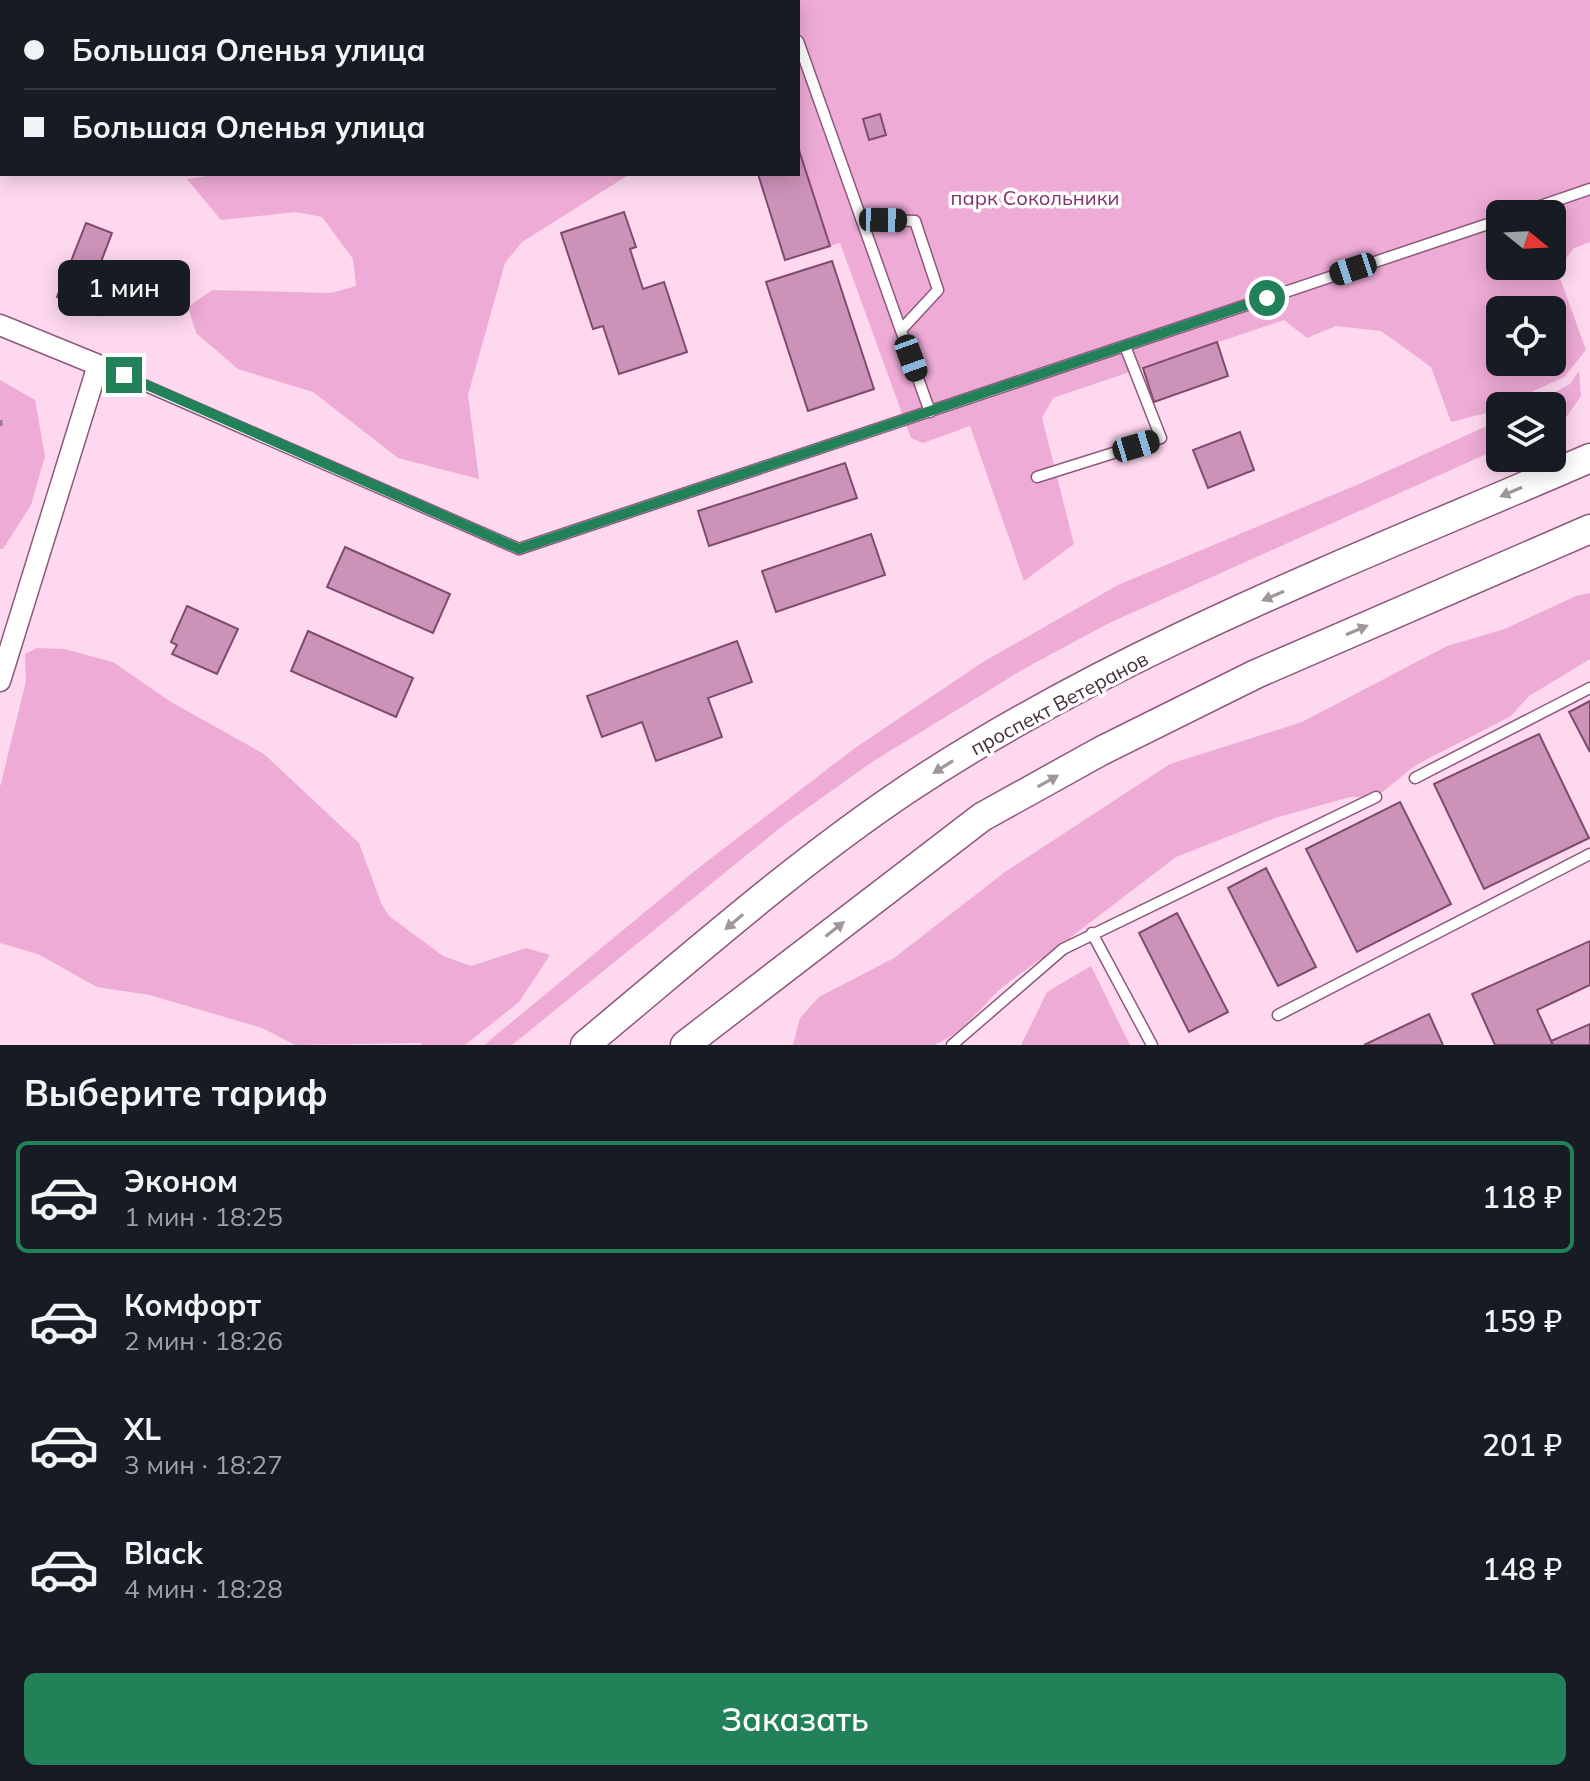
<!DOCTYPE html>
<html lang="ru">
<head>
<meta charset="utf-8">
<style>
	:root { --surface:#171b24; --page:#242831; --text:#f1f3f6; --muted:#9ea1a6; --line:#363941; --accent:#228159 }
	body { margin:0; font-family:Mulish,sans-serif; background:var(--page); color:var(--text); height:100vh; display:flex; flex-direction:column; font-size:30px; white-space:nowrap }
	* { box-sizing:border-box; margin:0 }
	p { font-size:26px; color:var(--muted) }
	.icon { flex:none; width:44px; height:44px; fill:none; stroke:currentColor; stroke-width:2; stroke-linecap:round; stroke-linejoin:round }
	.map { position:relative; height:1045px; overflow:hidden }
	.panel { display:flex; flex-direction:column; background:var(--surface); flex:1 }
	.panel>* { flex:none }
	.hud { position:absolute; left:0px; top:0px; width:800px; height:176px; box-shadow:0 4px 20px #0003; display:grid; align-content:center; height:176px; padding:0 24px; background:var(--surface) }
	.needle { width:52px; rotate:108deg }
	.buttons { position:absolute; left:1486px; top:200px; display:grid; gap:16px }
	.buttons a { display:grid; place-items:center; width:80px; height:80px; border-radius:12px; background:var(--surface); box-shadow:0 4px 20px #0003; font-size:40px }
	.end { position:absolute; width:36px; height:36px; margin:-18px; border:10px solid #228159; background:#fff; box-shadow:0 0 0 4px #fff }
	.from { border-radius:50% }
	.bubble { position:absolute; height:56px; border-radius:12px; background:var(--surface); box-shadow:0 4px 20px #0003; font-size:26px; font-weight:600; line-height:56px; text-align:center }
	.car { position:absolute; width:24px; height:48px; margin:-24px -12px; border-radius:10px; box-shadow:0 0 6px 2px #0007; background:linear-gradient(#222 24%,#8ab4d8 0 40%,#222 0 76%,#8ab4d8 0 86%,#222 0) }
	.hud b { display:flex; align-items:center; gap:28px; height:76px; font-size:30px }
	.hud b+b { border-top:2px solid var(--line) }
	.hud i { width:20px; height:20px; background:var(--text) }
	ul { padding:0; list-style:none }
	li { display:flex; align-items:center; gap:24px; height:112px; margin:0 16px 12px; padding:0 8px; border:4px solid transparent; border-radius:12px }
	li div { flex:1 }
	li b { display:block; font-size:30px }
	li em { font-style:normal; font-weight:600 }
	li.on { border-color:var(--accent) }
	li>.icon { width:72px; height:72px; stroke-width:1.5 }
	h2 { padding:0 24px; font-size:36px; line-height:96px }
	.primary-button { display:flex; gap:16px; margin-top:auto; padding:16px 24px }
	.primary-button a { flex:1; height:92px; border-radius:12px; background:var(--accent); color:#fff; font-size:32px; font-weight:600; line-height:92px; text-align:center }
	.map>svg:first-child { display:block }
	.green { fill:#eeabd6; fill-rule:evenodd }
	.building { fill:#cd92b8; stroke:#7f4b6d; stroke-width:2 }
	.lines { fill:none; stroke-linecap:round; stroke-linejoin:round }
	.lane-casing { stroke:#8e587c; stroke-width:13 }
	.street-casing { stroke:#8e587c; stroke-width:23 }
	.secondary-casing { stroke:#8e587c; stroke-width:31 }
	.path { stroke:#997b8e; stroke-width:5; stroke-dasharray:8 4; stroke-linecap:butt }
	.lane { stroke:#fff; stroke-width:10 }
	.street { stroke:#fff; stroke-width:20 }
	.secondary { stroke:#fff; stroke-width:28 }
	.oneway { fill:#a2969d }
	.route { stroke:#228159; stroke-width:10 }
	.labels { text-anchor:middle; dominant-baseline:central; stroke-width:7; stroke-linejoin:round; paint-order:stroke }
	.park-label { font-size:20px; fill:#83306b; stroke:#fff }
	.street-label { font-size:20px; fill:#442c3b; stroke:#fff }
</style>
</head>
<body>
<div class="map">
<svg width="1590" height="1045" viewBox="0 0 1590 1045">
	<rect width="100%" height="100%" fill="#fed8ef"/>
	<!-- green -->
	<path class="green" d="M0 0H167L2 2V75Z
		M208 0H623L624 2H218Z
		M752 0H1590V242L1574 248 1557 270 1586 350 1564 377 1486 413 1451 422 1431 367 1381 331 1336 326 1307 338 1284 320 1053 398 1042 418 1074 544 1024 581 970 426 923 443 911 438 840 243 830 246 798 147V2ZM1500 214H1552V266H1500ZM1500 310H1552V362H1500Z
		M221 174H630L522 242 505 263 468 395 479 479 398 458 313 392 238 369 196 333 188 307 212 290 331 293 356 286 353 259 322 217 296 212 221 220 187 179Z
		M1579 371 1581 396 1564 420 1552 426V406H1530L1570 384Z
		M0 380 35 400 45 456 31 505 3 549H0Z
		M1500 420V448L1107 624 1022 670 872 762 785 824 512 1045H484L697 869 855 748 983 662 1118 585 1359 484Z
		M1590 593V659L1529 696 1511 716 1416 765 1376 797H1350L1275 818 1176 857 1071 937C1062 952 1050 953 1036 962 1023 972 1008 982 996 993 976 1013 961 1034 934 1045H793L800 1018 819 997 894 958 1005 872 1170 764 1302 722 1447 646 1502 630 1576 596Z
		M37 648 64 649 113 662 171 702 264 754 359 843 382 905 389 916 443 956 471 966 526 948 550 955 519 1002 465 1045H421V1043L295 1045 262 1028 150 995 97 987 38 954 0 943V787L26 681 25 654Z
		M1091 966 1130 1045H1021L1047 992Z"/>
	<!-- building -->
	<path class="building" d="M686 0H752L753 2H686Z
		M880 114 886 135 869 140 863 119Z
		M798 147 830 246 785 260 758 174H798Z
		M624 212 636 247 630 249 643 289 664 282 687 352 619 374 603 326 593 329 561 233Z
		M86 223 112 233 94 280 113 287 102 315 57 297Z
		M832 261 874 389 808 411 766 282Z
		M1217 342 1228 376 1154 402 1143 368Z
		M1240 432 1254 470 1208 488 1193 450Z
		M845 463 857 498 709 546 698 511Z
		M871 534 885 575 776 612 762 571Z
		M345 547 450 594 433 633 327 587Z
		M187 606 238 629 217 674 172 654 177 645 171 642Z
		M308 631 413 678 396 717 291 671Z
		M737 641 752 682 708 698 722 737 656 761 642 722 602 737 587 696Z
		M1590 701V752L1569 712Z
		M1539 734 1589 838 1484 889 1434 784Z
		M1400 802 1451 904 1357 952 1306 849Z
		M1266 868 1316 967 1278 986 1228 888Z
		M1177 913 1228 1012 1189 1032 1139 933Z
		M1590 941V985L1537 1010 1553 1045H1495L1472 994Z
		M1429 1014 1443 1045H1364Z
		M1590 1024V1045H1553L1551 1041Z"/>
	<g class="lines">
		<defs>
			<path id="lane" d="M783 0 784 2
				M798 41 930 412
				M1517 214 1590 189
				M861 219 915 221 938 290 901 330
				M98 365 519 549 1500 220
				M1037 477 1161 438 1125 346
				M1415 778 1590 688
				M1092 933 1152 1045
				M1278 1015 1590 854
				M952 1045 1063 949 1376 797"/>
			<path id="street" d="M0 325 98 365 0 681"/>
			<path id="secondary" d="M585 1045C690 958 793 866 906 790 1116 650 1360 558 1590 458
				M685 1045 982 817 1101 751 1256 674 1590 529"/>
		</defs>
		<!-- lane casing -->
		<use href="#lane" class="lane-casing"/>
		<!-- street casing -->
		<use href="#street" class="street-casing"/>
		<!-- secondary casing -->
		<use href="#secondary" class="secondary-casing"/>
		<!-- path -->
		<path class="path" d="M0 420V426"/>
		<!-- lane -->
		<use href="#lane" class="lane"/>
		<!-- street -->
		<use href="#street" class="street"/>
		<!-- secondary -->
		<use href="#secondary" class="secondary"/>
	</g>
	<!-- one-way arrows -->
	<defs><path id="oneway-solid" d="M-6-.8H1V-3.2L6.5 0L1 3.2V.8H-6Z" transform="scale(2)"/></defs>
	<g class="oneway">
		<use href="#oneway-solid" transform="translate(1511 492) rotate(157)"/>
		<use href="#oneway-solid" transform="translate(1273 596) rotate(157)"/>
		<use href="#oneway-solid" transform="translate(1357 630) rotate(-23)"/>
		<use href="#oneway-solid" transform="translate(943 767) rotate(148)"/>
		<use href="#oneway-solid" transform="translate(1048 781) rotate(-29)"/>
		<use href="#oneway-solid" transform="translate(734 922) rotate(140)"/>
		<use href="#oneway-solid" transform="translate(835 929) rotate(-38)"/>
	</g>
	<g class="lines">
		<!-- route -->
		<path class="route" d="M124 375 519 549 1267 298"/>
	</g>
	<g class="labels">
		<!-- park labels -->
		<g class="park-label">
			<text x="1035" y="197">парк Сокольники</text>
		</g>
		<!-- street labels -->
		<g class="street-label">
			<text transform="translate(1059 703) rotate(-28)">проспект Ветеранов</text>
		</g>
	</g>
</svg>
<div class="buttons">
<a><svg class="needle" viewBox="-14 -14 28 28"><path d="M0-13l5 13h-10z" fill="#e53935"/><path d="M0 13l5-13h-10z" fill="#9ea1a6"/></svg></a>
<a><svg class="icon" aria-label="locate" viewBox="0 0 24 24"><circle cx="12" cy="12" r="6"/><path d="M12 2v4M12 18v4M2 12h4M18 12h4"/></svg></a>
<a><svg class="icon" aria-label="layers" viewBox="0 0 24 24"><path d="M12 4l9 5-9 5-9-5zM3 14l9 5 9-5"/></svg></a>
</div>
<i class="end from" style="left:1267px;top:298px"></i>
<i class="end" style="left:124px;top:375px"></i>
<div class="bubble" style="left:58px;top:260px;width:132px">1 мин</div>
<i class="car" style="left:883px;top:220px;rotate:91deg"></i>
<i class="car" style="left:1353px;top:269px;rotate:252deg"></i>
<i class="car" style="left:911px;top:358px;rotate:160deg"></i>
<i class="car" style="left:1136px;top:446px;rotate:73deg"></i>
<div class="hud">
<b><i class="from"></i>Большая Оленья улица</b>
<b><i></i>Большая Оленья улица</b>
</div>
</div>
<section class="panel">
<h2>Выберите тариф</h2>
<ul>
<li class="on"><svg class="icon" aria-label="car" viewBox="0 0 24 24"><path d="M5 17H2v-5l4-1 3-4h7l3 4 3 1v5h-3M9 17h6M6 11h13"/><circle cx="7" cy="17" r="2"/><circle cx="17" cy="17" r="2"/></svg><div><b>Эконом</b><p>1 мин · 18:25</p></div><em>118 ₽</em></li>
<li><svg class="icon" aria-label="car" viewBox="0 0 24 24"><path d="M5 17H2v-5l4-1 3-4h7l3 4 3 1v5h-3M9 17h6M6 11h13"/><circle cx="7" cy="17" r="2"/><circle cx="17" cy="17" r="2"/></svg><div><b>Комфорт</b><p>2 мин · 18:26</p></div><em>159 ₽</em></li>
<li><svg class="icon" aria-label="car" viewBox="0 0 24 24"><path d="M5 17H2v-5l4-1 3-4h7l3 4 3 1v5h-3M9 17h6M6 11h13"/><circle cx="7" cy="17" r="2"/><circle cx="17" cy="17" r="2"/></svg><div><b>XL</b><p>3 мин · 18:27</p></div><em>201 ₽</em></li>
<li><svg class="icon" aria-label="car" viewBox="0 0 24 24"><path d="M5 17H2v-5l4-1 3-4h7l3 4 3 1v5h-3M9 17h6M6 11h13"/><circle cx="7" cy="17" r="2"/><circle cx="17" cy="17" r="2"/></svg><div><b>Black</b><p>4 мин · 18:28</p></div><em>148 ₽</em></li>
</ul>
<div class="primary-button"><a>Заказать</a></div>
</section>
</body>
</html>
